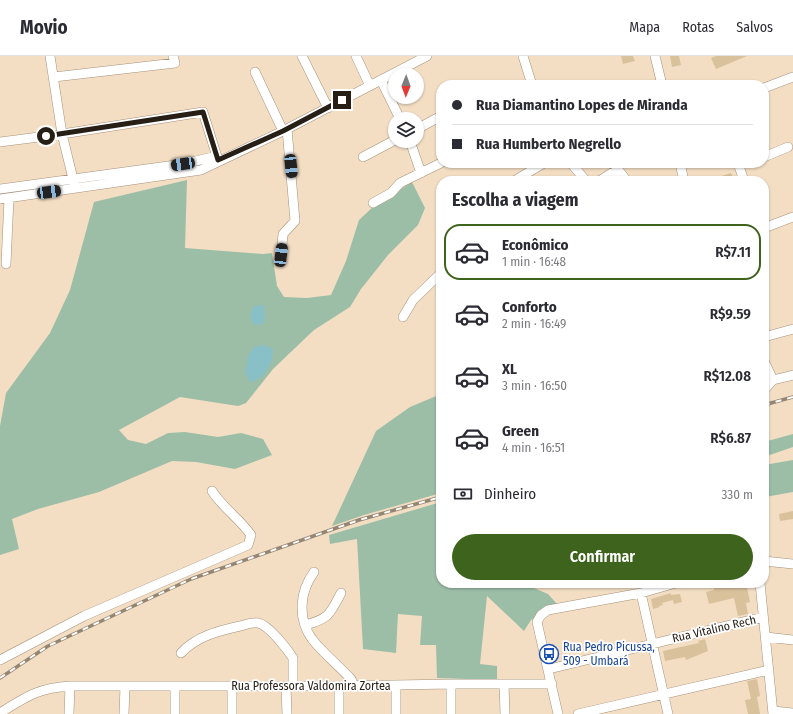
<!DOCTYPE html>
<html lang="pt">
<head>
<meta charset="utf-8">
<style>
	:root { --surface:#fff; --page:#f2f2f3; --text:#2b2b33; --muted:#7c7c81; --line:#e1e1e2; --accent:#3e631c }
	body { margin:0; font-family:"Fira Sans Condensed",sans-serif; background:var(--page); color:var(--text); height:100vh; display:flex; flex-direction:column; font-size:15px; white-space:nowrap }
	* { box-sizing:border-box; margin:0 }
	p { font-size:13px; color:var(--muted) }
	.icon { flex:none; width:22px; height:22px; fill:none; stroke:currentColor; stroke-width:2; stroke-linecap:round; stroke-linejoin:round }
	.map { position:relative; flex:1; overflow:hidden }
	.sheet { position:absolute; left:436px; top:120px; width:333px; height:412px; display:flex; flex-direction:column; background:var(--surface); border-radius:16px; box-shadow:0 1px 3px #0004 }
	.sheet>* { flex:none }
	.hud { position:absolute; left:436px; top:24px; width:333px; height:88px; border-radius:16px; box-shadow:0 1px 3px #0004; display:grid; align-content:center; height:88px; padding:0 16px; background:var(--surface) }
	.needle { width:26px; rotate:181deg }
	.buttons { position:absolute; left:388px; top:12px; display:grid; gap:8px }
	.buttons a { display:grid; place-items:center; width:36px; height:36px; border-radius:50%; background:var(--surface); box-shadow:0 1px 3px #0004; font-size:20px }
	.end { position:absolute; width:18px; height:18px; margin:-9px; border:5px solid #271f15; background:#fff; box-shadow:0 0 0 2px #fff }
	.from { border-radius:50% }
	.car { position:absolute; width:12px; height:24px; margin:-12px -6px; border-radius:5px; box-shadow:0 0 3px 1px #0007; background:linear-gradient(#222 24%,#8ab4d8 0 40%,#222 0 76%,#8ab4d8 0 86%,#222 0) }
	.hud b { display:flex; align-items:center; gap:14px; height:38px; font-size:15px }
	.hud b+b { border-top:1px solid var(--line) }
	.hud i { width:10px; height:10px; background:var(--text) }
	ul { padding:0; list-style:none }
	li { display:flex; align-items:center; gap:12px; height:56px; margin:0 8px 6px; padding:0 8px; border:2px solid transparent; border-radius:16px }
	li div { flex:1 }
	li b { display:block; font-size:15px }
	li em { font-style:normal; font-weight:600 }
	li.active { border-color:var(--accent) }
	li>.icon { width:36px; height:36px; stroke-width:1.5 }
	h2 { padding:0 16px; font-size:18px; line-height:48px }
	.pay { display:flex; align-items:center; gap:10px; height:44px; padding:0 16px; font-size:15px }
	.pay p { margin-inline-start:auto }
	.button { display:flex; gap:8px; margin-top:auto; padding:8px 16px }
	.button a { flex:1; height:46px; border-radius:24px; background:var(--accent); color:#fff; font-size:16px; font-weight:600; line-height:46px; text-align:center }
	header { display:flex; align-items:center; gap:24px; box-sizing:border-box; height:56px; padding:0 20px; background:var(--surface); border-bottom:1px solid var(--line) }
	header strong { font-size:19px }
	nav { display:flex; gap:22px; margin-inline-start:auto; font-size:14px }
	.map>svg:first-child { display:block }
	.green { fill:#9cbea7 }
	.water { fill:#89bfc6 }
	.building { fill:#d9c19c }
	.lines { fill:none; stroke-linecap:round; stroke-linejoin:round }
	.minor-casing { stroke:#a6927a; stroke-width:10 }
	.minor { stroke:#fff; stroke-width:9 }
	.rail-casing { stroke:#958673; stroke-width:3.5 }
	.rail { stroke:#fff; stroke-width:2; stroke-dasharray:6; stroke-linecap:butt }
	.route { stroke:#271f15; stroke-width:5 }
	.labels { text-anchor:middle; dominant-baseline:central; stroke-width:3.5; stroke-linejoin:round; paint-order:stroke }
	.street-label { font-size:12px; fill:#271f15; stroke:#fff }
	.transit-label { font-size:12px; fill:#164399; stroke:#fff; text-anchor:start }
</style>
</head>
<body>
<header>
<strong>Movio</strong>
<nav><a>Mapa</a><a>Rotas</a><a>Salvos</a></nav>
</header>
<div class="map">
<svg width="793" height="658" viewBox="0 0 793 658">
	<rect width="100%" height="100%" fill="#f3dec4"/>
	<!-- green -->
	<path class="green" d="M187 124 185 192 263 198 272 197 277 230 284 241 307 242 331 239 346 205 359 164 374 150 412 126 425 152 418 169 388 199 361 233 350 251 314 274 273 313 246 347 238 350 180 341 119 374 128 384 146 388 168 377 185 376 218 381 241 377 263 383 272 399 235 413 196 406 172 405 99 436 38 453 12 463 19 493 0 499V370L6 337 50 277 70 234 94 146Z
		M441 338V437L364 459 332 470 376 375 410 351Z
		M793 378V391L764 401V386Z
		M793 404V436L765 441 764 409Z
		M441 446V527H528L529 530 548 538 557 548 531 564 524 575 487 540 480 608 497 610V624L437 622 436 589H420L422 560 398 558 396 597 363 593 357 483 330 488 329 479Z"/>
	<!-- water -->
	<path class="water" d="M264 249 265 262 263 268 254 269C249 262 250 257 254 250Z
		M264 289 273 293C273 308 265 323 250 326L245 316 248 300 254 291Z"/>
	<!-- building -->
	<path class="building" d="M621 0H633L635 5 623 8Z
		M670 0H679L681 9 672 11Z
		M716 0H747L716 13 711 2Z
		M731 117 734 125H709V124Z
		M793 455V463L780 465 779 458Z
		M738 527H746L750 546 746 547 748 558 738 560 734 542 709 548 706 536 714 534V532Z
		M671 537V539L680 538 682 546 674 548 673 544 662 547 663 549 659 550 660 551 653 553 651 543Z
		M705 583 708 595 686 604 685 601 665 605 663 595 699 587 698 585Z
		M757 623 760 640 757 641 760 658H748L745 644 751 643 747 625Z"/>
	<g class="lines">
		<defs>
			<path id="minor" d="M50 0 62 78 74 127
				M302 0 328 52
				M356 0 370 30
				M523 0 532 29
				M655 0 662 29
				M255 16 283 75
				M54 21 175 7 173 0
				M381 24 400 63
				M764 32 793 21
				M417 73 441 60
				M410 85 421 117
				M0 86 62 78 203 56 218 104
				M363 101 395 84
				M764 101 788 91
				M571 107 586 125
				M613 107 627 125
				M680 107 684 125
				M738 107 744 125
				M514 125 544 107
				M599 125 618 113
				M0 133 183 108 217 100
				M0 143 201 114 283 75 427 0
				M373 147 391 137 400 127 441 107
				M764 172 793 161
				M281 199 283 178 295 165 287 73
				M6 208 9 142
				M403 261 413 244 441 217
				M764 281 793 273
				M764 305 773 324
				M764 334 773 324 793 319
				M764 505 793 508
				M314 516C300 535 297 562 312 583 322 596 339 610 351 623L354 630
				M760 527 773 658
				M641 537 668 658
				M305 569C329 563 330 558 341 537
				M766 581 793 584
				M181 597C197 580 218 575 240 570 245 569 252 566 258 567 269 569 287 593 293 602V629
				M0 604 84 560 248 489 251 479C239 462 223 452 212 435
				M549 613 763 561
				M451 628V658
				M504 628 505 658
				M175 630V658
				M286 630 287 658
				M339 630V658
				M773 655 793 657
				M0 657C26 641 38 632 70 630H339L451 628H552
				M69 658 70 630
				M124 658 125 630
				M232 658V630
				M396 658V630
				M558 658 537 566 541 559 548 554 641 537 676 527
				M578 658 769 614"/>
		</defs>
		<!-- minor casing -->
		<use href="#minor" class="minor-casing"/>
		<!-- minor -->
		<use href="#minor" class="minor"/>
		<defs>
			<path id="rail" d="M764 349 793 341
				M0 622 48 590 191 523 359 464 441 441"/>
		</defs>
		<!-- rail casing -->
		<use href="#rail" class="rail-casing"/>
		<!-- rail -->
		<use href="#rail" class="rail"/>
	</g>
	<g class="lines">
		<!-- route -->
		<path class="route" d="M46 80 203 56 218 104 283 75 342 44"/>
	</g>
	<!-- icons -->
	<defs>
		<symbol id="bus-ring" viewBox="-11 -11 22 22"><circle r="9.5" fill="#fff" stroke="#1a4fb4" stroke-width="1.5"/><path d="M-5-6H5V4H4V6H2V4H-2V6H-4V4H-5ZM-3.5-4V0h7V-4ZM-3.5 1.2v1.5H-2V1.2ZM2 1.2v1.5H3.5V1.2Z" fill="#1a4fb4"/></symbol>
	</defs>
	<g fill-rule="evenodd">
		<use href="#bus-ring" x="538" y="587" width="22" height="22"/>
	</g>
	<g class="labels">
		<!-- street labels -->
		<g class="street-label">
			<text transform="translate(714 573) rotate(-13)">Rua Vitalino Rech</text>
			<text x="311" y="630">Rua Professora Valdomira Zortea</text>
		</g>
		<!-- transit labels -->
		<g class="transit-label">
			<text x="563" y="591">Rua Pedro Picussa,<tspan x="563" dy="14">509 - Umbará</tspan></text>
		</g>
	</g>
</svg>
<div class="buttons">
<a><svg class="needle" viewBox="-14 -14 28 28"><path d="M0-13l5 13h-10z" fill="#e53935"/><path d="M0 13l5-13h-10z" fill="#7c7c81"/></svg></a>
<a><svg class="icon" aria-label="layers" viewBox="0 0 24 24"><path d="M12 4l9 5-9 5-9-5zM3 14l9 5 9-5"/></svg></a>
</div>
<i class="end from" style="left:46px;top:80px"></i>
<i class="end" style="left:342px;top:44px"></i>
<i class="car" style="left:183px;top:108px;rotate:262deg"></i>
<i class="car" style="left:291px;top:110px;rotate:174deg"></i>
<i class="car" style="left:49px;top:136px;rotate:82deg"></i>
<i class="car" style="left:281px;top:199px;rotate:7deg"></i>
<div class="hud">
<b><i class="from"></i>Rua Diamantino Lopes de Miranda</b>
<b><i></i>Rua Humberto Negrello</b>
</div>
<section class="sheet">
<h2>Escolha a viagem</h2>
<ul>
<li class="active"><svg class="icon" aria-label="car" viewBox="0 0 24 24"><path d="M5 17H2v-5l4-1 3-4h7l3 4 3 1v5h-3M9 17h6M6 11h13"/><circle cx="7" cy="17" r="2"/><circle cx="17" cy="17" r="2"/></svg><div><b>Econômico</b><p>1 min · 16:48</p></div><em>R$7.11</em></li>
<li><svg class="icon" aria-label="car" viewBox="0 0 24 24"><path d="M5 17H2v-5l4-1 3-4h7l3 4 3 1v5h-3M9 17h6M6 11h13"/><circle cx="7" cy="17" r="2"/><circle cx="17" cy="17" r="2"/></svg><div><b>Conforto</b><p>2 min · 16:49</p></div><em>R$9.59</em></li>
<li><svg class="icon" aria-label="car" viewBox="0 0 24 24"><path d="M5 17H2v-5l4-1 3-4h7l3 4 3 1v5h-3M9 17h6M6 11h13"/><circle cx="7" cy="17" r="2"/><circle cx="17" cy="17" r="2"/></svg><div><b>XL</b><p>3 min · 16:50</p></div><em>R$12.08</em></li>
<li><svg class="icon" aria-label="car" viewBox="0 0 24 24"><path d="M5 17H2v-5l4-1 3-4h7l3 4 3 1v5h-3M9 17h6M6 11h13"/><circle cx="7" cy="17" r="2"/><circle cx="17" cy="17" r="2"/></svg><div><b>Green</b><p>4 min · 16:51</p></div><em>R$6.87</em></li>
</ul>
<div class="pay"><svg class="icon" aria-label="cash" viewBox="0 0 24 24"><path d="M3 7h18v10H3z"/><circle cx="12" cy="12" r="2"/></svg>Dinheiro<p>330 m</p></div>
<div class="button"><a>Confirmar</a></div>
</section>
</div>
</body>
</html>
